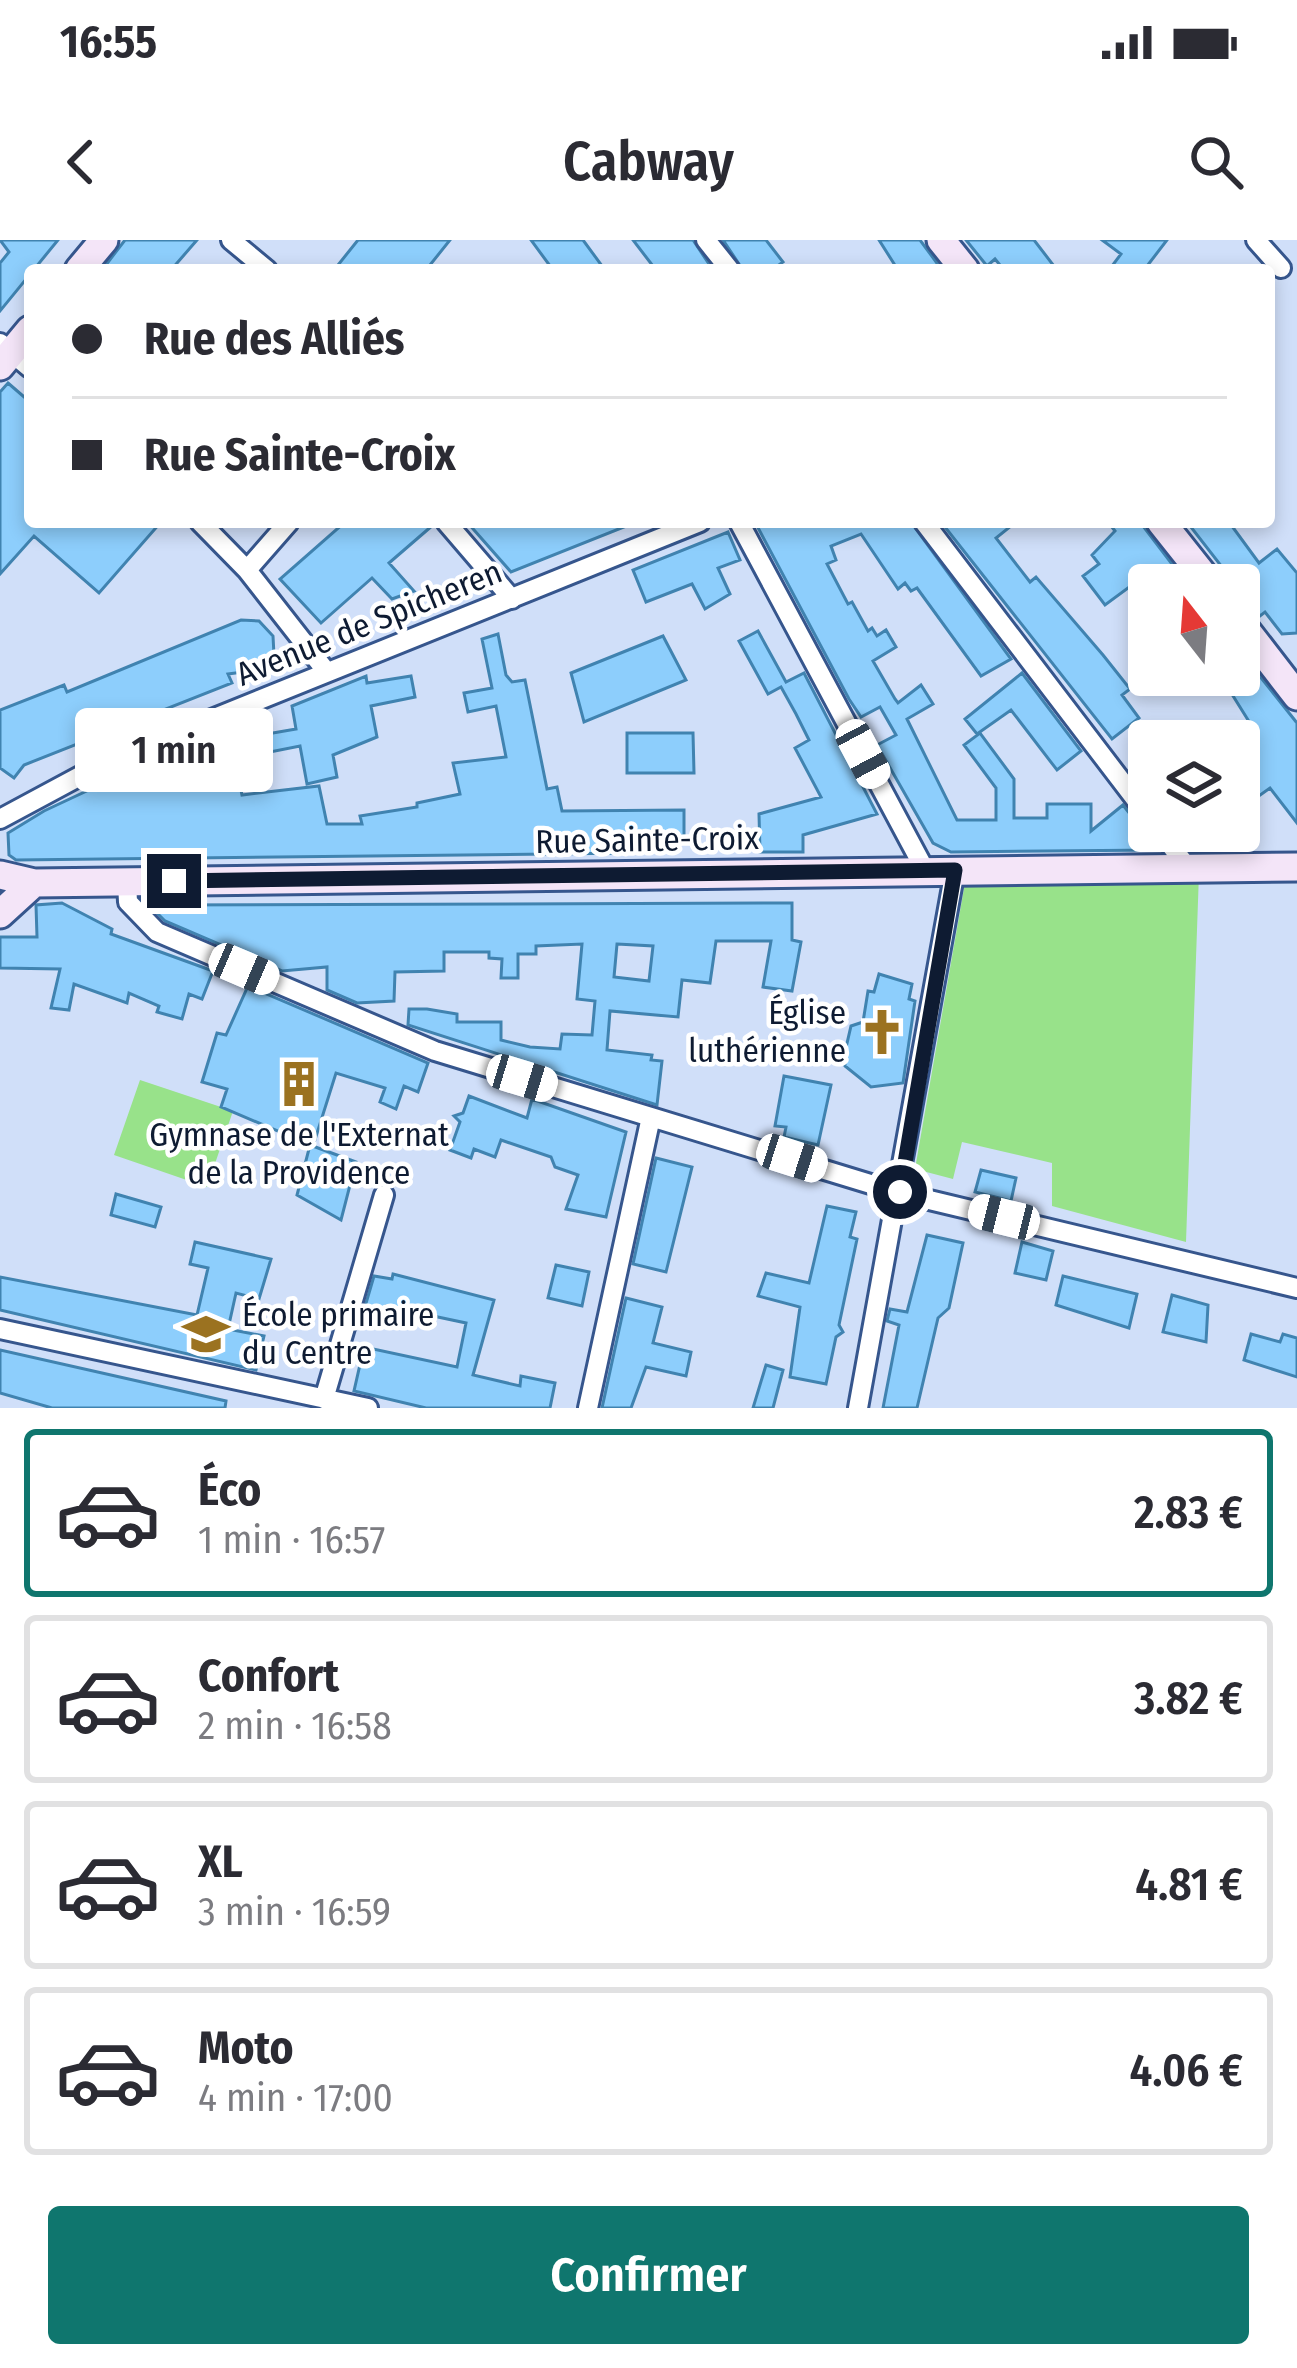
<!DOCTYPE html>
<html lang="fr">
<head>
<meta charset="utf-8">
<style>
	:root { --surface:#fff; --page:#f2f2f3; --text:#2b2b33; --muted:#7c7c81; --line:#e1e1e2; --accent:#0f766e }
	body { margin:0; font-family:"Fira Sans Condensed",sans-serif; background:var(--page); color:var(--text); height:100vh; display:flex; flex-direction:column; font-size:45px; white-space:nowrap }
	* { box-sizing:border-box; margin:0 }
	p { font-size:39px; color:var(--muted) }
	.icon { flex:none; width:66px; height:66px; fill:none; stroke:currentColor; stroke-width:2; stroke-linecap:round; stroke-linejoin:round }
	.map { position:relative; height:1168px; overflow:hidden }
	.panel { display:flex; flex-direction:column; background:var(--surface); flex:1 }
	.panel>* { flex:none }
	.top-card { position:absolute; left:24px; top:24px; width:1251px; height:264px; border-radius:12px; box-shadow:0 6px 18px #0003; display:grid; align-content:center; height:264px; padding:0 48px; background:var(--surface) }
	.needle { width:78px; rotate:343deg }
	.buttons { position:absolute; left:1128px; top:324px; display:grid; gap:24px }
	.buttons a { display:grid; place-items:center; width:132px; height:132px; border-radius:12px; background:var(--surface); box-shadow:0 6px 18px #0003; font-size:60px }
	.end { position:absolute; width:54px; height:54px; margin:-27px; border:15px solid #0e1b32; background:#fff; box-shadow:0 0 0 6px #fff }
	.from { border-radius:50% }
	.bubble { position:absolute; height:84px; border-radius:12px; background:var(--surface); box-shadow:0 6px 18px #0003; font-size:39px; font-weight:600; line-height:84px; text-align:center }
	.car { position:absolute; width:36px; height:72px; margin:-36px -18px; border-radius:15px; box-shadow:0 0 9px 3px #0007; background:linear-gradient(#fff 24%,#345 0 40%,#fff 0 76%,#345 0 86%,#fff 0) }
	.top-card b { display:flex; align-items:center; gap:42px; height:114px; font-size:45px }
	.top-card b+b { border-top:3px solid var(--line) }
	.top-card i { width:30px; height:30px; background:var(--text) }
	ul { padding:21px 0 0; list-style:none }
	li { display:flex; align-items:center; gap:36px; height:168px; margin:0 24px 18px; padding:0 24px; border:6px solid var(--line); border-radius:12px }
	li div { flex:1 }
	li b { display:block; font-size:45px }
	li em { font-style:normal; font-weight:600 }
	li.current { border-color:var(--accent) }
	li>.icon { width:108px; height:108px; stroke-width:1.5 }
	.primary-button { display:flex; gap:24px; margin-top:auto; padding:24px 48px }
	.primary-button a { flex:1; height:138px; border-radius:12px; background:var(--accent); color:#fff; font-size:48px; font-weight:600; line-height:138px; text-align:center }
	.status { display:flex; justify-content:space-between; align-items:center; height:84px; padding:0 60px; background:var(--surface); direction:ltr }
	.status svg { height:33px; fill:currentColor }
	header { display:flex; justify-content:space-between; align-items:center; height:156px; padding:0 48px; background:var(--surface); font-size:54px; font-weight:600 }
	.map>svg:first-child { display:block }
	.green { fill:#98e28a }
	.building { fill:#8dcefc; stroke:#4083b0; stroke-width:3; fill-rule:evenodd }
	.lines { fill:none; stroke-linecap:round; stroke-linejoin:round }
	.minor-casing { stroke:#36568d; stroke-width:24 }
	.secondary-casing { stroke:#36568d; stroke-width:33 }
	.minor { stroke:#fff; stroke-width:18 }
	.secondary { stroke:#f4e5f8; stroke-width:27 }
	.route { stroke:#0e1b32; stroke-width:15 }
	.labels { text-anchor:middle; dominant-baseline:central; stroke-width:9; stroke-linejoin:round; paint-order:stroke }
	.street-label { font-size:33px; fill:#0e1b32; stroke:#fff }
	.poi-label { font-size:33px; fill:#0e1b32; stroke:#fff; text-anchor:end }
</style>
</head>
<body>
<div class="status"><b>16:55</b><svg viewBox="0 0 49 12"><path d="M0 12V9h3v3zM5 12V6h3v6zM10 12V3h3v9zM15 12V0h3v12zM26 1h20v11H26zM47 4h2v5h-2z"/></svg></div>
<header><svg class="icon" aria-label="back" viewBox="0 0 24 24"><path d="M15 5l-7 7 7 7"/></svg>Cabway<svg class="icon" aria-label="search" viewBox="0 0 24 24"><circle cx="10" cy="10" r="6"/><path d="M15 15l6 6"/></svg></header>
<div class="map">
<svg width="1297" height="1168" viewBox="0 0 1297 1168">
	<rect width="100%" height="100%" fill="#d0dff9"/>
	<!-- green -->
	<path class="green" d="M1199 633 1186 1002 1052 966V923L962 902 953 939 915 929 966 637Z
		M140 840 233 871 207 947 114 915Z"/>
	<!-- building -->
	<path class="building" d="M0 0H58L0 71V23L9 12Z
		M125 0H197L171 30H102Z
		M358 0H450L426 30H334Z
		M531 0H583L605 30H553Z
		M633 0H693L713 30H656Z
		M723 0H766L783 22 772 30H743Z
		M879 0H920L942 30H898Z
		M966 0H1034L1057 30H1004L995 19 987 26Z
		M1102 0H1167L1144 30H1109L1121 14Z
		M8 143 30 162V282H161L99 353 34 296 0 334V152Z
		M345 282 433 285 389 323 414 351 392 359 372 338 321 383 280 339Z
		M467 282H634V283L511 332Z
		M755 282H911L1011 419 981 436 917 348 911 351 905 343 898 349 861 294 831 306 836 320 827 324 848 364 852 362 868 391 872 388 877 396 886 390 896 407 873 421 895 459 898 463 921 445 933 464 907 479 957 580H996V548L964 505 980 493 1014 539V578H1047V564H1091V591L1123 565 1158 610 951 612 933 603 877 505 896 495 880 467 861 477 849 459Z
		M941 282H1016L996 298 1030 342 1036 337 1103 415 1130 449 1122 455 1139 478 1112 499Z
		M1108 282H1140L1188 345H1132L1105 365 1083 336 1099 324 1092 315 1115 291Z
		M1187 282H1229L1259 323 1277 309 1297 333V393L1282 394 1265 372 1260 376Z
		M728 292 740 320 718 328 730 354 705 369 692 344 646 362 633 330Z
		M241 380 259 381 273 396 274 415 265 429 228 434 232 443 24 525 14 538 0 528V470L64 445 67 452Z
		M758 391 786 442 804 433 877 574 803 595V612H760L759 574 821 557 795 508 809 500 796 474 781 447 768 454 739 401Z
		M498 394 506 435 512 442 525 440 547 549 557 547 562 571 684 570V596H633V613L16 620 9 615 8 593 44 571 106 542 107 550 184 532 181 520 232 507 242 555 319 546 327 584H362L360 576 417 567V563L460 554 453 523 506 517 496 466 468 472 464 453 492 448 482 399Z
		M663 396 686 440 584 482 571 433Z
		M1239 410 1297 483V583L1270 548 1256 558 1239 535V512L1258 496 1220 435H1239Z
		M1022 433 1081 511 1057 530 1011 470 977 494 965 479Z
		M366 436 367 443 411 436 415 457 371 466 377 497 333 515 337 537 307 544 300 506 270 512 267 494 296 489 292 466Z
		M627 493H693L694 533H627Z
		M62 663 112 689 111 694 213 731 202 759 189 754 182 779 157 772 159 766 129 753 127 763 74 744 69 770 51 768 60 729 0 728V697H37L36 665Z
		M792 663V700L801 702 792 751 763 747 771 701H716L710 743 682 740 678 777 610 771 607 810 652 815 651 820 662 821 657 865 408 785 409 769H427L457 774V782H501V800L530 807 560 809 562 794 592 795 595 761 577 759 582 704 536 706V714H518V738H501L502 719 489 718V712H444V731L395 732 394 761 357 763 327 750V727L282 731 165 681 154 670V665ZM617 704 653 706 649 741 614 737Z
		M879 734 912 744 909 759 915 761 903 843 871 847 845 826V812L851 786 863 782 868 751 874 752Z
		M248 746 428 823 418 852 404 846 396 869 380 862 385 848 336 833 313 906 221 867 227 849 202 842 217 793 226 795Z
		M784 836 831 845 818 905 784 897 786 887 775 886Z
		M469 856 527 878 532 859 626 892 606 977 566 969 578 935 555 927 551 917 501 900 495 917 474 909 471 918 450 910 460 882 454 876 463 873Z
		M310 905 356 922 341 980 297 955Z
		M656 918 692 927 666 1032 633 1024Z
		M981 930 1016 938 1011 961 975 952Z
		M116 954 161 967 155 987 111 975Z
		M827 966 856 972 850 997 857 999 839 1085 843 1092 836 1097 826 1144 790 1137 800 1067 758 1056 766 1033 809 1043Z
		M927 995 963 1003 949 1068 938 1078 917 1168H883L899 1085 887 1081 890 1069 907 1072Z
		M195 1002 271 1019 259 1059 236 1053 228 1089 264 1096 256 1130 0 1070V1037L197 1075 208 1028 190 1024Z
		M1022 1002 1053 1011 1046 1040 1015 1033Z
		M556 1025 589 1032 582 1066 548 1058Z
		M393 1034 494 1060 473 1135 520 1146 521 1136 555 1143 550 1168H426L354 1151 364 1107 457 1127 466 1083 386 1066 384 1075 364 1070 374 1036 392 1039Z
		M1063 1036 1137 1054 1129 1088 1056 1065Z
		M1172 1055 1208 1065 1206 1102 1163 1092Z
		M626 1058 662 1067 653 1103 691 1112 686 1136 646 1127 631 1168H602Z
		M1251 1094 1280 1102 1283 1094 1297 1098V1137L1244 1120Z
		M0 1110 226 1161 225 1168H52L0 1153Z
		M766 1125 783 1130 773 1168H753Z"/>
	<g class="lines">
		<defs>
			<path id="minor" d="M231 0 267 30
				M706 0 730 30
				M1256 0 1281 28
				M0 103 30 128
				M200 282 247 330 326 431
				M446 282 512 359
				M739 282 925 630
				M924 282 1149 577
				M247 330 289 282
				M0 579 108 521 700 282
				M1160 591 1188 628
				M127 642 128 662 157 692 435 811 900 953 1297 1048
				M0 1089 368 1168
				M324 1159 384 955
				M588 1168 651 877
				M858 1168 955 630"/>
			<path id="secondary" d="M941 0 965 30
				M79 30 104 0
				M0 126 30 90
				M1161 282 1211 345
				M1239 381 1297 456
				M0 635 34 643 1297 627
				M0 674 34 643"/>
		</defs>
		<!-- minor casing -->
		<use href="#minor" class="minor-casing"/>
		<!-- secondary casing -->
		<use href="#secondary" class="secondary-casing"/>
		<!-- minor -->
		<use href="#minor" class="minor"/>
		<!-- secondary -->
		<use href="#secondary" class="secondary"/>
	</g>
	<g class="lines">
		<!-- route -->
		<path class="route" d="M174 641 955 630 900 952"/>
	</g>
	<!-- icons -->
	<defs>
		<symbol id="church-bare" viewBox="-9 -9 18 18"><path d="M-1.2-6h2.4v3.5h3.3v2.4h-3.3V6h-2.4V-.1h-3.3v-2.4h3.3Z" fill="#9b7220" stroke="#fff" stroke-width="2.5" paint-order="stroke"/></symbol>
		<symbol id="building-bare" viewBox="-9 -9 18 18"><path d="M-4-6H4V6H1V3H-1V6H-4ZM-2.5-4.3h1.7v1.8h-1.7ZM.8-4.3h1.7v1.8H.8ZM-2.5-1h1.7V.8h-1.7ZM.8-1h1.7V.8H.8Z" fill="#9b7220" stroke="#fff" stroke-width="2.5" paint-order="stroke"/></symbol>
		<symbol id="school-bare" viewBox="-9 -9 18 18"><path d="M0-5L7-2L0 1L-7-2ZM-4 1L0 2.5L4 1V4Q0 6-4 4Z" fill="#9b7220" stroke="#fff" stroke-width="2.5" paint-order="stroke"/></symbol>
	</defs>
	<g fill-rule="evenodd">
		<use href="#church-bare" x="849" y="759" width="66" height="66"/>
		<use href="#building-bare" x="266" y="811" width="66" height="66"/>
		<use href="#school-bare" x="173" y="1061" width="66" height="66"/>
	</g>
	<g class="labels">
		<!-- street labels -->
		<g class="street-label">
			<text transform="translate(369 383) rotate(-22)">Avenue de Spicheren</text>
			<text transform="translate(647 600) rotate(-1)">Rue Sainte-Croix</text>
		</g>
		<!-- poi labels -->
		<g class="poi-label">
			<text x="846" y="773">Église<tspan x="846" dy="38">luthérienne</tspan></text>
			<text x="299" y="895" text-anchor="middle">Gymnase de l'Externat<tspan x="299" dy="38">de la Providence</tspan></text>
			<text x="242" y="1075" text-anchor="start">École primaire<tspan x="242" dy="38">du Centre</tspan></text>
		</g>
	</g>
</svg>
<div class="buttons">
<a><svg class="needle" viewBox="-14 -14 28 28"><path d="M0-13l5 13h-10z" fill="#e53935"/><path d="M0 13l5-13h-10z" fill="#7c7c81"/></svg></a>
<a><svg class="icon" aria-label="layers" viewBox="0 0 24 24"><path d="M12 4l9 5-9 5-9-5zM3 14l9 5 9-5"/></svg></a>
</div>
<i class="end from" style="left:900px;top:952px"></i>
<i class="end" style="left:174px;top:641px"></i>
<div class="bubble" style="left:75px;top:468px;width:198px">1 min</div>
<i class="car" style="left:863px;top:514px;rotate:152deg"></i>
<i class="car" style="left:244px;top:729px;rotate:113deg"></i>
<i class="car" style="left:522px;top:838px;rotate:107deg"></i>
<i class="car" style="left:792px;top:918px;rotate:108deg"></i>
<i class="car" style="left:1004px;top:977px;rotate:284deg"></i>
<div class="top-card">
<b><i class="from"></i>Rue des Alliés</b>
<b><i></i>Rue Sainte-Croix</b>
</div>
</div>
<section class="panel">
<ul>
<li class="current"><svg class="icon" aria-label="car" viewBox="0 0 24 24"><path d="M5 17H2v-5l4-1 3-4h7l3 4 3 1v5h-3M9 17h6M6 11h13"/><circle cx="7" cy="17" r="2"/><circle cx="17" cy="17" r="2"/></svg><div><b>Éco</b><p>1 min · 16:57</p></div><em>2.83 €</em></li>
<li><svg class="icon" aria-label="car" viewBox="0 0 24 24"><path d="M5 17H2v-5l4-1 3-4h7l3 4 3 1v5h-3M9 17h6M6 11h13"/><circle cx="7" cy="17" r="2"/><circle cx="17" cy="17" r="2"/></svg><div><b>Confort</b><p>2 min · 16:58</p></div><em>3.82 €</em></li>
<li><svg class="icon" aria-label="car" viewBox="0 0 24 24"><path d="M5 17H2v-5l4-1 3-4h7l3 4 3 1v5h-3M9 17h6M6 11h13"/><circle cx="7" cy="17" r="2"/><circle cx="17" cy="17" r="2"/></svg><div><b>XL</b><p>3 min · 16:59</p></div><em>4.81 €</em></li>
<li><svg class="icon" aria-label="car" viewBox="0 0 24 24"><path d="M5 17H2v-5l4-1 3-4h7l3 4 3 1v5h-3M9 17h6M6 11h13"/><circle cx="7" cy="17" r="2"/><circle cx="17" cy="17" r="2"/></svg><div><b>Moto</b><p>4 min · 17:00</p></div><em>4.06 €</em></li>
</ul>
<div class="primary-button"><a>Confirmer</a></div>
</section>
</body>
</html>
